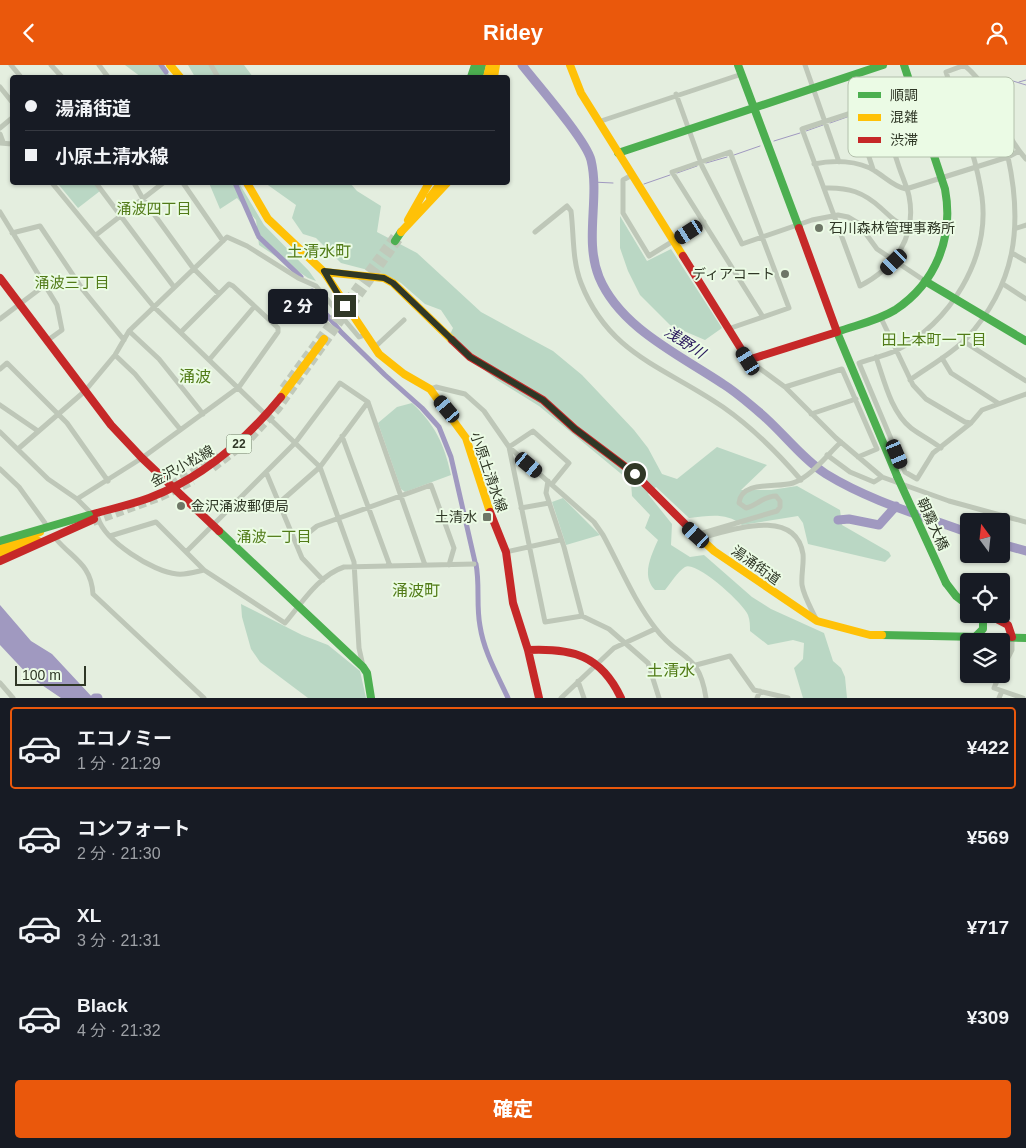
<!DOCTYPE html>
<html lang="ja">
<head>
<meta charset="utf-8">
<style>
	:root { --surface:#171b24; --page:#242831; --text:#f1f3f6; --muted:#9ea1a6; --line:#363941; --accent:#ea580c }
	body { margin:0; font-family:Arial,"Noto Sans JP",sans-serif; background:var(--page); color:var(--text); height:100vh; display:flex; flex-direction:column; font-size:19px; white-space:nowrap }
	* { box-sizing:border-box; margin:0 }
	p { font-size:16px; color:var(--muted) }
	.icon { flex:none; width:28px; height:28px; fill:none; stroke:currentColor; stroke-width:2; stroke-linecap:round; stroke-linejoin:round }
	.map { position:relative; height:633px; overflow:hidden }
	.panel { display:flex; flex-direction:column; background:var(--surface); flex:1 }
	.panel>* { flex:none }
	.guide { position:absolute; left:10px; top:10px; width:500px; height:110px; border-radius:5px; box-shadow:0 1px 4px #0004; display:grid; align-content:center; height:110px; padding:0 15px; background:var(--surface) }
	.needle { width:32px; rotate:345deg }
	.buttons { position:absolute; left:960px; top:448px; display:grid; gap:10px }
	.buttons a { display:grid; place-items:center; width:50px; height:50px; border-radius:5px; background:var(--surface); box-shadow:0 1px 4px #0004; font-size:25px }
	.scale { position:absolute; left:15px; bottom:12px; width:71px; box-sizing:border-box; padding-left:5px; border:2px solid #2f3726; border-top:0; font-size:14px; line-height:18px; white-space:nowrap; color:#2f3726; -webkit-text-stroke:4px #ebfbe5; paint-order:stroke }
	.end { position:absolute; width:22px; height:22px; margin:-11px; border:6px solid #2f3726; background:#fff; box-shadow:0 0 0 2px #fff }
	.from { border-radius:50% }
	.bubble { position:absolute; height:35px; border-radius:5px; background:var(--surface); box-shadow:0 1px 4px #0004; font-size:16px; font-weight:800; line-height:35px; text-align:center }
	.car { position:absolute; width:15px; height:30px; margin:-15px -8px; border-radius:6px; box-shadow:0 0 4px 1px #0007; background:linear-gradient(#222 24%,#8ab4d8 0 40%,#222 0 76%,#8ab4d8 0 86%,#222 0) }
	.guide b { display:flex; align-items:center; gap:18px; height:48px; font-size:19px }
	.guide b+b { border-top:1px solid var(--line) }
	.guide i { width:12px; height:12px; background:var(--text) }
	ul { padding:9px 0 0; list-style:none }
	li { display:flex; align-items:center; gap:15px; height:82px; margin:0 10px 8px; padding:0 5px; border:2px solid transparent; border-radius:5px }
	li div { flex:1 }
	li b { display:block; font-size:19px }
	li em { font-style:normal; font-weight:800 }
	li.active { border-color:var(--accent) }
	li>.icon { width:45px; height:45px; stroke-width:1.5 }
	.button { display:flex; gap:10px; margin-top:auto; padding:10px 15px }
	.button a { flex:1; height:58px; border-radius:5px; background:var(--accent); color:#fff; font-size:20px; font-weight:800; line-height:58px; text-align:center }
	header { display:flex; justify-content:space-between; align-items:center; height:65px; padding:0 15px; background:var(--accent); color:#fff; font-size:22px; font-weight:800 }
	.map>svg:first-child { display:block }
	.green { fill:#bad7c4 }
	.water { fill:#a099c0 }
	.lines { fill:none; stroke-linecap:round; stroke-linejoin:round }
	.stream { stroke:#a099c0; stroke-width:1 }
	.canal { stroke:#a099c0; stroke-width:5 }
	.river { stroke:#a099c0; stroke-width:9 }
	.primary-tunnel { stroke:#c0c9ba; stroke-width:8; stroke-dasharray:8 4; stroke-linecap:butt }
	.street { stroke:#bec7b8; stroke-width:5 }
	.fast { stroke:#4caf50; stroke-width:8 }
	.slow { stroke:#ffc107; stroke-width:8 }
	.jam { stroke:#c62828; stroke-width:8 }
	.fast-bridge { stroke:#4caf50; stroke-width:8 }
	.slow-bridge { stroke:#ffc107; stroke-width:8 }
	.jam-bridge { stroke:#c62828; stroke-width:8 }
	.route { stroke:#2f3726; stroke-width:6 }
	.poi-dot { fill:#6e7767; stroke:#ebfbe5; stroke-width:2 }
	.labels { text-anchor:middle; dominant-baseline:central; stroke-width:4; stroke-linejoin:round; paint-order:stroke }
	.shield { fill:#ebfbe5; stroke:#67725f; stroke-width:1 }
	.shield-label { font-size:12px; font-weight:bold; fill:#2f3726 }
	.poi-label { font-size:14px; fill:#2f3726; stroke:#ebfbe5; text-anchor:start }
	.street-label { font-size:14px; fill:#2f3726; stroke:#ebfbe5 }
	.neighbourhood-label { font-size:15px; fill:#517b17; stroke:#ebfbe5 }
	.water-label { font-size:15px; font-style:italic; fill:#29185d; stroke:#ebfbe5 }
	.quarter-label { font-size:16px; fill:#517b17; stroke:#ebfbe5 }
	.key { fill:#ebfbe5; stroke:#b3c0ac; stroke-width:1 }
	.key-label { font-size:14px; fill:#2f3726 }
</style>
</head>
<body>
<header><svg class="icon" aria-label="back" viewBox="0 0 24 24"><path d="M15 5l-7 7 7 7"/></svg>Ridey<svg class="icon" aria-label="person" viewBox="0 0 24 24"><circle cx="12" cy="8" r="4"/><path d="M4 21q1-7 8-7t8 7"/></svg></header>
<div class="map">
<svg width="1026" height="633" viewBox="0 0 1026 633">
	<rect width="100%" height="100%" fill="#e4eedf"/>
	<!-- green -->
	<path class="green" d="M125 0H161L171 12H141Z
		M188 0H244L253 12H195Z
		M61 118H93L100 126 78 143 59 120Z
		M209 118H239L264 160 309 206 316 216 308 213 259 180 256 155 237 133 220 144Z
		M265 118H350L357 126 381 141 377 167 417 188 481 247 553 286 582 310 634 365 648 383 662 409 677 414 717 382 767 400 741 425H771L797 421 840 445 842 460 889 487 891 491 885 497 808 479 803 458 798 451 742 460C726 447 709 451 689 453L656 422 648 429 672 459 671 480 690 492 704 490 752 532 771 544 824 568 833 596 841 603 845 612 847 633H803L794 603 803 594 804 578 793 575 768 580 750 566C750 561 750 555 748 550 744 539 696 495 685 502 678 506 670 519 665 525H655C641 511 651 491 658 475L645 463 650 450 632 431 631 417 539 341 497 315 447 276 453 263 441 245 425 239 401 218 387 210 341 198 316 173 303 169 292 153 296 140Z
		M620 151 647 196 671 184 722 263 705 275 670 260 640 230 628 206 620 183Z
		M412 338C435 360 444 378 451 410L405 427 401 424 378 358 397 342Z
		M563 433 600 470 566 480 552 437Z
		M241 539 302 570 328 580 360 606 366 633H308L260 597 251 584 242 552Z"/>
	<!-- water -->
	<path class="water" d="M0 540 31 576 52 589 93 633H61L30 612 0 580Z"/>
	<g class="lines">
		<!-- stream -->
		<path class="stream" d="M1019 17 1026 15
			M990 27 1013 16 1026 20
			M921 28 930 26 950 30
			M957 31 976 33 987 29
			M883 41 909 32
			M859 48 876 43
			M830 58 850 51
			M806 66 823 60
			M774 76 800 68
			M734 90 760 81
			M706 98 727 92
			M677 108 697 101
			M592 117 613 118
			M644 119 670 110"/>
		<!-- canal -->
		<path class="canal" d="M161 0 166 7
			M235 118 258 170
			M259 172 301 212
			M312 226 322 244 341 267 385 310 422 343 439 362 451 392 475 497
			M476 499C480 520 476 540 480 561 484 587 497 609 508 633"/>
		<!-- river -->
		<path class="river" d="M522 0C537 19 586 75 591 95 600 133 584 175 599 212 620 263 680 290 723 319 736 327 747 337 759 347 781 365 802 394 826 409 870 436 920 450 969 468
			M838 455 849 454 879 460 896 441
			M1001 479 1026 486
			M95 633H98"/>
		<!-- primary-tunnel -->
		<path class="primary-tunnel" d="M283 323 396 169
			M213 403 247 377 278 344 400 173
			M171 420 219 391
			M93 457 161 432 193 416"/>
		<!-- street -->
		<path class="street" d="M11 0 21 12
			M51 0 62 12
			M99 0 108 12
			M211 0 218 12
			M805 0 839 97
			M964 0C997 27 1000 66 1026 94
			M965 0 946 7C959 48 976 89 982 132 990 193 950 259 895 286 884 291 870 294 859 298L905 407 917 414 933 388 971 358 982 345 1026 329
			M0 22 12 37
			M676 29 702 101 742 179 812 155 838 150 848 152 858 158 877 184 925 216
			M879 39C886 60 892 81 899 102 902 111 907 122 909 131 917 171 895 203 860 221L802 64Z
			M854 47 873 104
			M598 57 742 9
			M0 63 12 53
			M0 69 3 77
			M0 78 12 79
			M814 99C833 95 858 95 875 106 885 112 894 122 906 124L1008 92 1019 86
			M632 110 623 115V148L649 191 704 157
			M52 118 154 242 320 402 354 497 359 583 363 601
			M96 118 174 222
			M183 118 223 176
			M824 123C848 122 864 127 882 144 891 152 897 159 908 162
			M0 147 57 240 62 265 48 275
			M1017 163 1026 160
			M535 167 567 141 571 146C574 170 572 195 581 218 609 290 665 302 723 342 753 363 777 387 801 415
			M12 168 40 161 83 225 124 275
			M96 170 163 118
			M1012 188 1026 196
			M1003 219 1026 234
			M880 251 913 320 926 334 965 357 971 358
			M0 254 45 220
			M728 264 789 243 730 87 672 107 763 252
			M129 266 159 294 203 349
			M181 267 219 229
			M963 276 1026 316
			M375 282 404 255
			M115 290 135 309 180 364
			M876 292C884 315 891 347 911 363 920 370 931 375 941 383
			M942 293 951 308 998 338
			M209 295 254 242
			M748 295 785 322 836 373 882 412 949 436 1026 457
			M0 304 7 298 67 358 108 416
			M910 315C928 302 950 290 966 274 1016 220 1023 161 1008 92
			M785 322 842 304 877 384 858 392
			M430 324 436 322 465 329 484 346 509 382 594 457 603 470C620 501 634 536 656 564 680 596 699 586 706 633
			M0 340 38 366
			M811 349 856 334
			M0 367 48 414 77 434 92 449
			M342 371 390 501
			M509 382 545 557 582 551 609 564 648 598 659 633
			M509 382 533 366 569 398 552 419
			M18 384 85 326 115 290 129 266 227 172 247 181 298 213 316 221 359 272 365 270
			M827 390 850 407 874 417 882 412
			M0 404 19 422 45 458
			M266 407 302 493 323 515
			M548 416 546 428 564 482 582 551
			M77 434 142 393 239 322 278 267V263L233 221 229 219 219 229 193 203 143 134 134 118
			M279 438 320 402 368 337
			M521 443 549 438
			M98 453C105 476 153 507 177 509 186 510 195 507 204 505
			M696 470 777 446 780 442V436L776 431C763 431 758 440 746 443L739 438C741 415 777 423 793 418 811 412 827 390 841 377
			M110 471 156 457 204 505 285 558C301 539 319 510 344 502L474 499
			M700 473C730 466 795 441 803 489 804 499 801 510 802 520 804 532 812 545 817 556
			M56 474C73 494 91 499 93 529L204 633
			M296 478 317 461 431 420 454 483 449 500
			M186 487 295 378 340 318 368 337 425 500
			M506 487 560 475
			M696 600 730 591 754 625 788 633
			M1001 607 1012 585V572
			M1000 609 994 623 1023 633
			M578 616 584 633
			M0 618 13 633
			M561 633 614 583 655 564
			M757 633 760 626
			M999 633 1002 626"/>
		<!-- fast -->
		<path class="fast" d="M738 0 799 163
			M471 12 475 0
			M479 12 482 0
			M618 88 883 0
			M395 176 401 167
			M925 216 1026 276
			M897 411 837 267C856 260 877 256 895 245 936 218 954 172 945 124L904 0
			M219 466 363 602 367 608 371 633
			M946 518 956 531 969 541
			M882 570 1026 573
			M976 571 983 564V556L977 549"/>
		<!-- slow -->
		<path class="slow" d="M170 0 180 12
			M570 0 581 28 683 191
			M487 12 490 0
			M494 12 496 0
			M247 118 268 154 324 207 384 213 393 218 452 275
			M430 132 441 118
			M324 207 379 289 404 309 430 324 466 373 490 447
			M281 332 324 274
			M688 462 714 486 817 556 870 570H882
			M0 482 40 467
			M0 490 38 476"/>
		<!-- jam -->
		<path class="jam" d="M683 191 748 295 837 267 799 163
			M0 213 111 360 142 393 219 466
			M452 275 470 292 543 335 575 364 635 409 688 462
			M490 447 506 487 513 538 528 585 539 633
			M90 450C110 444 130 440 149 433 203 413 245 376 281 332
			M987 549 1008 560 1012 572
			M528 585C572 583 601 590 621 633"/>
		<!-- fast-bridge -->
		<path class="fast-bridge" d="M897 411 946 518
			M0 476 89 450"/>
		<!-- slow-bridge -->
		<path class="slow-bridge" d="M408 155 429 118
			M401 167 447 118"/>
		<!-- jam-bridge -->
		<path class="jam-bridge" d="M0 496 94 454"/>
	</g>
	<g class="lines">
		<!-- route -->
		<path class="route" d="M345 241 324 206 384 213 393 218 470 292 543 335 575 364 635 409"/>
	</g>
	<!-- markers -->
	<g class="poi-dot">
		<circle cx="819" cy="163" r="5"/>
		<circle cx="785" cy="209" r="5"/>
		<circle cx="181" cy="441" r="5"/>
		<rect x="482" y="447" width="10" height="10" rx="2.5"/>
	</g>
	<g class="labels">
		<!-- shield labels -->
		<rect class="shield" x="226.5" y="369.5" width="25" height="19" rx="4"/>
		<g class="shield-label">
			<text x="239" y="379">22</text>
		</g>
		<!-- poi labels -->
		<g class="poi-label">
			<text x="829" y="163">石川森林管理事務所</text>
			<text x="775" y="209" text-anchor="end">ディアコート</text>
			<text x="191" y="441">金沢涌波郵便局</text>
			<text x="477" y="452" text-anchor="end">土清水</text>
		</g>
		<!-- street labels -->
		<g class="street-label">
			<text transform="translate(182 401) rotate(-29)">金沢小松線</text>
			<text transform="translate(489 407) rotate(71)">小原土清水線</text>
			<text transform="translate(933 459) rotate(66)">朝霧大橋</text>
			<text transform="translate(756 500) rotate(35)">湯涌街道</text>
		</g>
		<!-- neighbourhood labels -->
		<g class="neighbourhood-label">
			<text x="154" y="143">涌波四丁目</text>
			<text x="72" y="217">涌波三丁目</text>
			<text x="934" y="274">田上本町一丁目</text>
			<text x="274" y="471">涌波一丁目</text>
		</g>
		<!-- water labels -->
		<g class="water-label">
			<text transform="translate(685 277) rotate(33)">浅野川</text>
		</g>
		<!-- quarter labels -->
		<g class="quarter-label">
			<text x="319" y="186">土清水町</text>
			<text x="195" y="311">涌波</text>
			<text x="416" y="525">涌波町</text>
			<text x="671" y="605">土清水</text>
		</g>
	</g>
	<!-- legend -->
	<rect x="848" y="12" width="166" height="80" rx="8" class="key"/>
	<rect x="858" y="27" width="23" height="6" fill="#4caf50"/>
	<rect x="858" y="49" width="23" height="7" fill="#ffc107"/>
	<rect x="858" y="72" width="23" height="6" fill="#c62828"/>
	<g class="key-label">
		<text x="890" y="35">順調</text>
		<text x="890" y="57">混雑</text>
		<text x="890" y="80">渋滞</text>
	</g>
</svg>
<div class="buttons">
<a><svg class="needle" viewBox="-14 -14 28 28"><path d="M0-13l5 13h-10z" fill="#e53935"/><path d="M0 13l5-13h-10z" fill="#9ea1a6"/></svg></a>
<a><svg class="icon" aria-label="locate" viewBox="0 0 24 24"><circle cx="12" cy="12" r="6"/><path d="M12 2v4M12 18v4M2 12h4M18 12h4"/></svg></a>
<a><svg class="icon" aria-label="layers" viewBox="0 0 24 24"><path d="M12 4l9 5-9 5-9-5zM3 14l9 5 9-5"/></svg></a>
</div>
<div class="scale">100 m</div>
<i class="end from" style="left:635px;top:409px"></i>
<i class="end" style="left:345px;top:241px"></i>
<div class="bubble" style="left:268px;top:224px;width:60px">2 分</div>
<i class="car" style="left:689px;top:167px;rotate:237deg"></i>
<i class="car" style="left:894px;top:197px;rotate:226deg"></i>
<i class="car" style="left:748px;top:296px;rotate:328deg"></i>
<i class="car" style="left:447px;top:344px;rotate:320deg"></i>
<i class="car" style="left:897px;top:389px;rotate:157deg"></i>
<i class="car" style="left:529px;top:400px;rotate:130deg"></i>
<i class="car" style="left:696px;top:470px;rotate:312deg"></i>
<div class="guide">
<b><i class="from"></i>湯涌街道</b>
<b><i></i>小原土清水線</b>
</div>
</div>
<section class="panel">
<ul>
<li class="active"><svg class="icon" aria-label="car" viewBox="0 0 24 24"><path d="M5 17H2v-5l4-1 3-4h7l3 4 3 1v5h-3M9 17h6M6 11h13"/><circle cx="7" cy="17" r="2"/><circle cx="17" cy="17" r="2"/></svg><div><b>エコノミー</b><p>1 分 · 21:29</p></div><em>¥422</em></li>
<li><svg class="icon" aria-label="car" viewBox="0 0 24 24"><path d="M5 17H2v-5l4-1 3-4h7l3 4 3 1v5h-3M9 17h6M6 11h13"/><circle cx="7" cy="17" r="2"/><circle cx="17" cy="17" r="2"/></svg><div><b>コンフォート</b><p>2 分 · 21:30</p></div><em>¥569</em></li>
<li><svg class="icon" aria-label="car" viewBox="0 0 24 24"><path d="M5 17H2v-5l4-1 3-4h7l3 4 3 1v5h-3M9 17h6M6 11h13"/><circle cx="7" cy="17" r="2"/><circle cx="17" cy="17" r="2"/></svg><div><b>XL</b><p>3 分 · 21:31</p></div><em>¥717</em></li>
<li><svg class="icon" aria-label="car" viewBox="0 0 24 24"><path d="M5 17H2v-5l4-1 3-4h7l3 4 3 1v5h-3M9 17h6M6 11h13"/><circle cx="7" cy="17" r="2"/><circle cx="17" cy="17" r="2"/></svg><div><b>Black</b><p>4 分 · 21:32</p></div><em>¥309</em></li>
</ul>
<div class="button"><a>確定</a></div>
</section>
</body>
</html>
